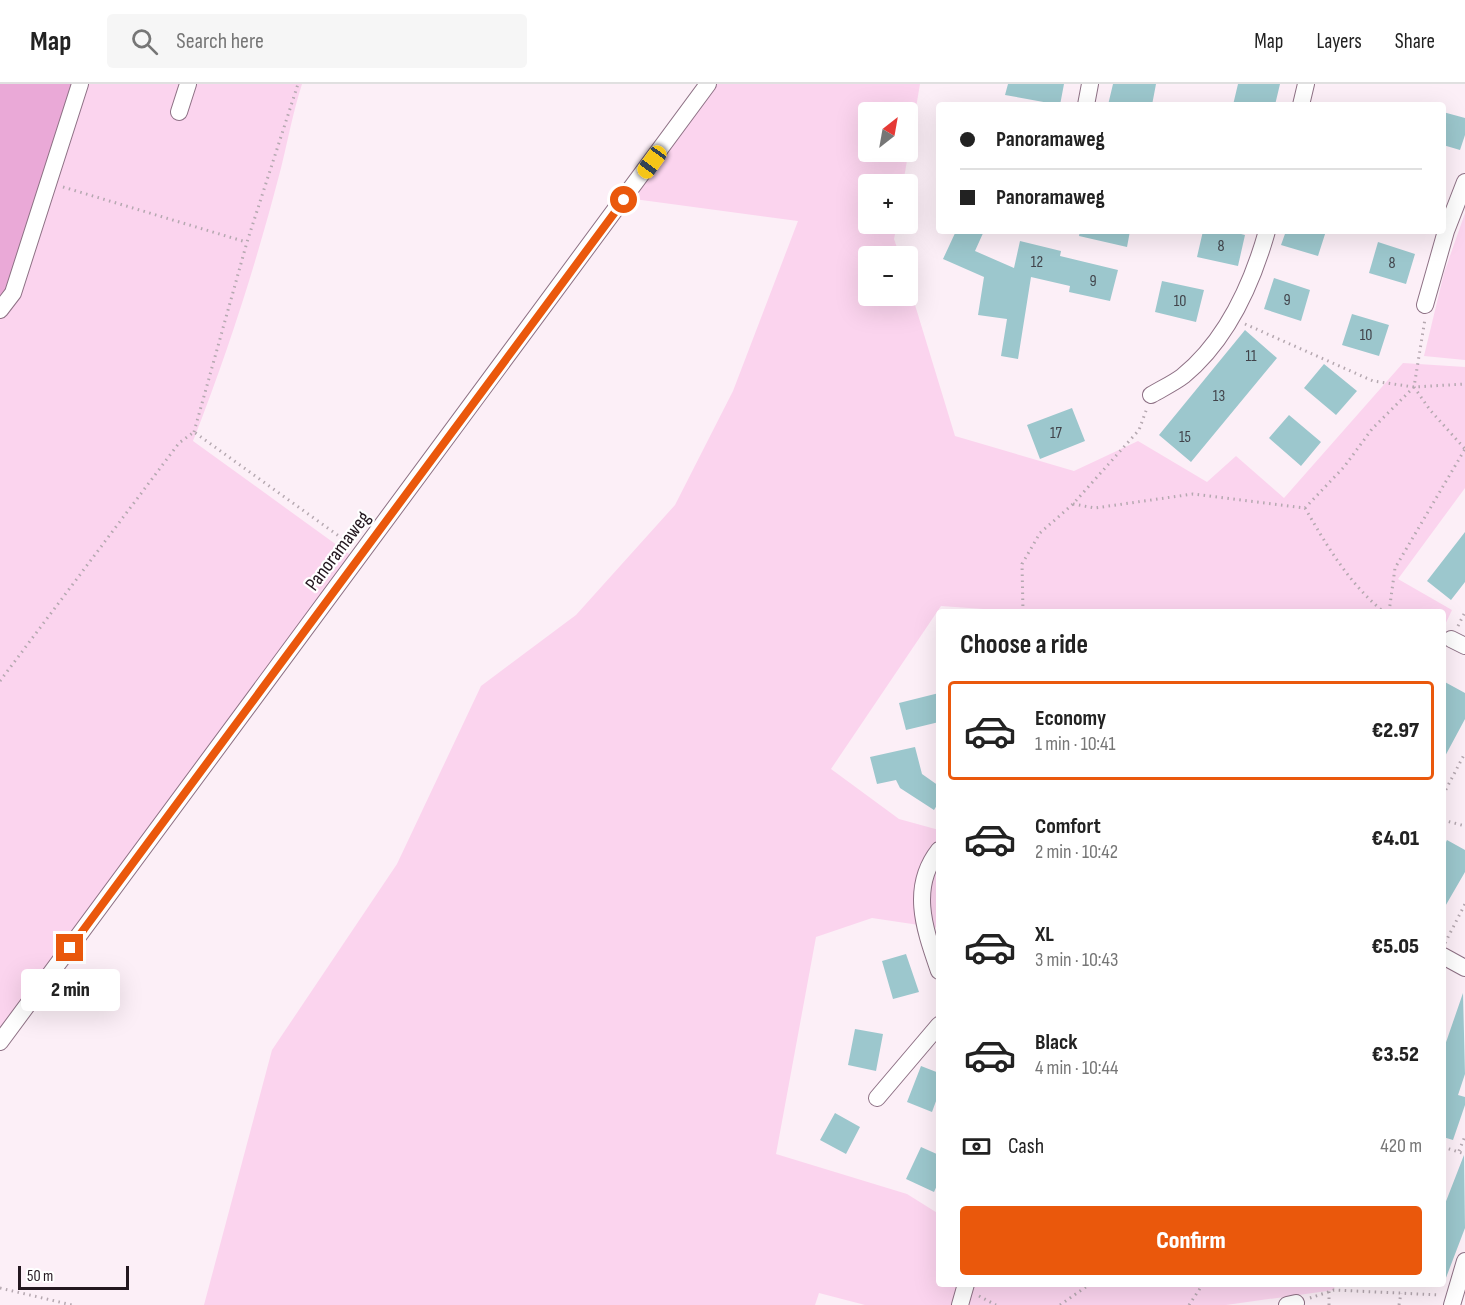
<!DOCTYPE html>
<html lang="en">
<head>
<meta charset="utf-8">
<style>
	:root { --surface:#fff; --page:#f6f6f6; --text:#222; --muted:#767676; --line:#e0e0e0; --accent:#ea580c }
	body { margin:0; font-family:"Sofia Sans Condensed",sans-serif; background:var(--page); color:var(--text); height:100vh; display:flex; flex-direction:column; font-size:22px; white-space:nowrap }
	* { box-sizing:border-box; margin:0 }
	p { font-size:20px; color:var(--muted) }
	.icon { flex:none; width:33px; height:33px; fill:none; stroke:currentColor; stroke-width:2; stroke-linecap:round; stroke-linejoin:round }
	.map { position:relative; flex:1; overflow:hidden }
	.panel { position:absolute; left:936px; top:525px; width:510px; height:678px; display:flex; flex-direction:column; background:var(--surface); border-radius:6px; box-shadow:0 6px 24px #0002 }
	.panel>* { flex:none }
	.guide { position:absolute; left:936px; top:18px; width:510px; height:132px; border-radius:6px; box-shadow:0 6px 24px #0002; display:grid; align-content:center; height:132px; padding:0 24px; background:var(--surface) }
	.needle { width:39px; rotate:31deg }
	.fabs { position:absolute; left:858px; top:18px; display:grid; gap:12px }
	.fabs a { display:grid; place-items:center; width:60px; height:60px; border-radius:6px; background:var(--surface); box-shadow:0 6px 24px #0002; font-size:30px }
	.scale { position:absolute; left:18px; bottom:15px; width:111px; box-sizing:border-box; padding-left:6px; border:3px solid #23171f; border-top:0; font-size:16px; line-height:21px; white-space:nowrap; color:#23171f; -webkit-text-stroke:4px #fff; paint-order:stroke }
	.end { position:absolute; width:27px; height:27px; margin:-14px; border:8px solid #ea580c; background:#fff; box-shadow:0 0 0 3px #fff }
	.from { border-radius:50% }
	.bubble { position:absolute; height:42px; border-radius:6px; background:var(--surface); box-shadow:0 6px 24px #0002; font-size:20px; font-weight:800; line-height:42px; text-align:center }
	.car { position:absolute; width:18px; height:36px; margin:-18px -9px; border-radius:8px; box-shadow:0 0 4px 2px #0007; background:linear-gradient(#f5c518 24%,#345 0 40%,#f5c518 0 76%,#345 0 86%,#f5c518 0) }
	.guide b { display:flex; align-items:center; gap:21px; height:57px; font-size:22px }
	.guide b+b { border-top:2px solid var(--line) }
	.guide i { width:15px; height:15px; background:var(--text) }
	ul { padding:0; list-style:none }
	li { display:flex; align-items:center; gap:18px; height:99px; margin:0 12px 9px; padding:0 12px; border:3px solid transparent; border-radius:6px }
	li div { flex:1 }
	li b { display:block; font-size:22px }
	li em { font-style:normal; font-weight:800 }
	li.current { border-color:var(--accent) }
	li>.icon { width:54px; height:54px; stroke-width:1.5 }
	h2 { padding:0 24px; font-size:27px; line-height:72px }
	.pay { display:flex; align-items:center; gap:15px; height:66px; padding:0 24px; font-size:22px }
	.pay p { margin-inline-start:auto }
	.primary-button { display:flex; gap:12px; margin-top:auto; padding:12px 24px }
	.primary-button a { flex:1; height:69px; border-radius:6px; background:var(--accent); color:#fff; font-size:24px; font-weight:800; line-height:69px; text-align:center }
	header { display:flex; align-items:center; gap:36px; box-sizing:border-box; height:84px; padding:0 30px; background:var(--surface); border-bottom:2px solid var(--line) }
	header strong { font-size:28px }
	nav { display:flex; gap:33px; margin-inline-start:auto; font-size:21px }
	.search { width:420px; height:54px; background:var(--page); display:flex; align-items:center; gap:15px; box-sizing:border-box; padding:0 21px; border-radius:6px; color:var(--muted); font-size:22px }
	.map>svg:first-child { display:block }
	.green { fill:#fbd4ee; fill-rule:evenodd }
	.forest { fill:#eaa9d7 }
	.building { fill:#9cc7cd }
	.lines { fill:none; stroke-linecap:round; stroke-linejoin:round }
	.minor-casing { stroke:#8e7185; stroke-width:18 }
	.path { stroke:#b5a8b0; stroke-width:3; stroke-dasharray:1.5 4.5; stroke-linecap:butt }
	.minor { stroke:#fff; stroke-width:16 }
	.route { stroke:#ea580c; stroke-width:8 }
	.labels { text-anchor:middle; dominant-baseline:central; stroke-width:4.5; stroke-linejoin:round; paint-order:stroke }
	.number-label { font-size:16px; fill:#41434a }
	.street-label { font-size:20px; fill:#23171f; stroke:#fff }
</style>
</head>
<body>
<header>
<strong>Map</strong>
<div class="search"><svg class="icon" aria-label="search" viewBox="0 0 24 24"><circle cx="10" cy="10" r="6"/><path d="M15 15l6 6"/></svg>Search here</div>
<nav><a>Map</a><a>Layers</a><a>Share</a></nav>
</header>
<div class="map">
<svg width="1465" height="1221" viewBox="0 0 1465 1221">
	<rect width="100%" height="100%" fill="#fceff7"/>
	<!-- green -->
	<path class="green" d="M74 0H302C293 28 288 56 281 84 257 177 228 268 193 357L352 472 0 944V221Z
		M716 0H920L903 100H868V140H897L894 155 900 172H868V212H908V198L955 352 1074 387 1138 357 1207 398 1236 372 1284 414 1403 279 1465 283V404L1398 495 1452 526 1443 545V528H1024L941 522 831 685 899 735 939 746V844L872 834 816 853 776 1070 907 1110 939 1130V1200H1335L1334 1206 1226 1221H865L819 1209 815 1221H204L272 966 397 780 481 602 576 531 675 421 733 307 798 137 634 115ZM868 28H908V68H868Z
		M1465 129V276L1424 272 1444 189Z"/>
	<!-- forest -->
	<path class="forest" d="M0 0H74L11 207 0 221Z"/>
	<!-- building -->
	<path class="building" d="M1008 0H1064L1060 21 1005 11Z
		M1113 0H1156L1152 21H1108Z
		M1238 0H1280L1275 21H1233Z
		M1443 28 1465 34V51L1460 66 1443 61Z
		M956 147H984L975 167 1014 184 1020 157 1061 167 1060 172 1118 186 1110 217 1069 208 1070 202 1031 193 1018 275 1001 272 1007 235 978 231 984 193 943 175Z
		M1080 147H1130L1127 163 1079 152Z
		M1203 147H1229L1245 151 1238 182 1197 173Z
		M1286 147H1326L1318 172 1281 161Z
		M1378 158 1415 170 1406 200 1369 189Z
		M1274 194 1310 206 1301 237 1264 225Z
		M1162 197 1204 206 1196 238 1155 228Z
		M1352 230 1389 241 1379 272 1342 261Z
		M1245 246 1277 274 1191 378 1159 351Z
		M1324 280 1357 307 1336 331 1304 304Z
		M1072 324 1085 357 1040 375 1027 341Z
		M1289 331 1321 358 1301 382 1269 354Z
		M1465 448V498L1451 516 1427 497Z
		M1443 597 1465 609V635L1443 676Z
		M939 609V638L906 646 899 619Z
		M915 663 922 690 939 702V718L934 726 900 704 896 696 877 700 870 673Z
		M1447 756 1465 766V788L1443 826V764Z
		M906 870 919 908 893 915 882 877Z
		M1463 909 1465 990 1458 1011 1465 1013V1021L1453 1056 1443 1053V967Z
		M855 945 883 950 876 987 848 981Z
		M921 982 939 989V1009L932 1028 907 1018Z
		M835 1029 860 1043 846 1070 820 1056Z
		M921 1063 939 1071V1097L934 1108 906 1095Z
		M1464 1071 1465 1144 1444 1199 1443 1125Z"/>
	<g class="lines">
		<defs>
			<path id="minor" d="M1086 21 1090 0
				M1301 21 1306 0
				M179 28 188 0
				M1425 221 1446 147 1465 98
				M0 226 13 209 80 0
				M1151 311C1161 305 1174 299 1183 292 1227 256 1252 200 1267 147
				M1451 555 1465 562
				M939 766C909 804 925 846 939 887
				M1443 872 1465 884
				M0 958 708 0
				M877 1014 939 941
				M960 1221 966 1200
				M1287 1221 1296 1219
				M1452 1221 1465 1177"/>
		</defs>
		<!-- minor casing -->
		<use href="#minor" class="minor-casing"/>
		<!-- path -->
		<path class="path" d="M63 103 246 158
			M1245 240 1373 297 1414 303 1465 300
			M1414 303 1430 326 1465 365
			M194 348 247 158 298 0
			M1073 420 1095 424 1193 410 1305 424 1344 383 1372 345 1414 303 1425 235
			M1305 424C1327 462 1350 501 1384 528
			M1023 528 1022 480 1040 449 1073 420 1139 346 1147 324
			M1389 528 1395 484 1465 365
			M1458 542 1465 528
			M0 597 179 359 194 348 350 460
			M1443 711 1465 669
			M1443 736 1465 742
			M1445 859 1465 820
			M1443 1063 1465 1070
			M1459 1067 1465 1052
			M0 1204 72 1221
			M979 1212 996 1221
			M1310 1214 1334 1206 1440 1211
			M1060 1221 1090 1200
			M1189 1221 1203 1200
			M1329 1221V1207
			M1399 1221 1401 1209"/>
		<!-- minor -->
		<use href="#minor" class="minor"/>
	</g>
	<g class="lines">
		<!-- route -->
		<path class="route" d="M70 864 624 116"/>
	</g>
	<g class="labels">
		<!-- number labels -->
		<g class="number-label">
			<text x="1221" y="162">8</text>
			<text x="1037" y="178">12</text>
			<text x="1392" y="179">8</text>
			<text x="1093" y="197">9</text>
			<text x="1287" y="216">9</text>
			<text x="1180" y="217">10</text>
			<text x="1366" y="251">10</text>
			<text x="1251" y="272">11</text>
			<text x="1219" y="312">13</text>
			<text x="1056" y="349">17</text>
			<text x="1185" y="353">15</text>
		</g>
		<!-- street labels -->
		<g class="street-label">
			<text transform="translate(338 467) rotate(-53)">Panoramaweg</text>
		</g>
	</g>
</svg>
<div class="fabs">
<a><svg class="needle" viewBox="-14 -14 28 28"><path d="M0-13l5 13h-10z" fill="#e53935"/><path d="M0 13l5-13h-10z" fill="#767676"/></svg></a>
<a>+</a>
<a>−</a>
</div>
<div class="scale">50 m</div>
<i class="end from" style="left:624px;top:116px"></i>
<i class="end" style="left:70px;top:864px"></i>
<div class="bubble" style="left:21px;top:885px;width:99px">2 min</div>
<i class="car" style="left:652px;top:78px;rotate:216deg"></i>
<div class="guide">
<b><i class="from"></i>Panoramaweg</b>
<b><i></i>Panoramaweg</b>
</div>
<section class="panel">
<h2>Choose a ride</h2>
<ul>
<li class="current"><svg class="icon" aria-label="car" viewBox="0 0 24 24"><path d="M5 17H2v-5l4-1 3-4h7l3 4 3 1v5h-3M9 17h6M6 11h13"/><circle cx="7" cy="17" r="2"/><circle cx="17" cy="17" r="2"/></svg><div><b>Economy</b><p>1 min · 10:41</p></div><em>€2.97</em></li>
<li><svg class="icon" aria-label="car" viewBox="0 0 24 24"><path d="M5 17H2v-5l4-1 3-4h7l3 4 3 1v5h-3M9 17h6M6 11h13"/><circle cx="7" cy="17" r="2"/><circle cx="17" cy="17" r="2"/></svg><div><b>Comfort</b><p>2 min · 10:42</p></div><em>€4.01</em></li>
<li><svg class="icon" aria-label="car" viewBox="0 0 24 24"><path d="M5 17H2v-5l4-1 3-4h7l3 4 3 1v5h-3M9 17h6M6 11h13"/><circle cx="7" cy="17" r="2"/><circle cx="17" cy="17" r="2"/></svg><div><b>XL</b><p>3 min · 10:43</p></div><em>€5.05</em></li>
<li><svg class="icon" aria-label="car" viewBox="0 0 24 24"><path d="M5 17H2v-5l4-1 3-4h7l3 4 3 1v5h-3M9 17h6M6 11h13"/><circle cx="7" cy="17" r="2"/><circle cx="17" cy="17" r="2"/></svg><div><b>Black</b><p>4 min · 10:44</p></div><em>€3.52</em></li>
</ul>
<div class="pay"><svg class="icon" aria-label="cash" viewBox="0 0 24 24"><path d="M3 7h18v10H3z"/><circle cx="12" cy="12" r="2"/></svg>Cash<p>420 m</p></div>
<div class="primary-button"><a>Confirm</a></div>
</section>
</div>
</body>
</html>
